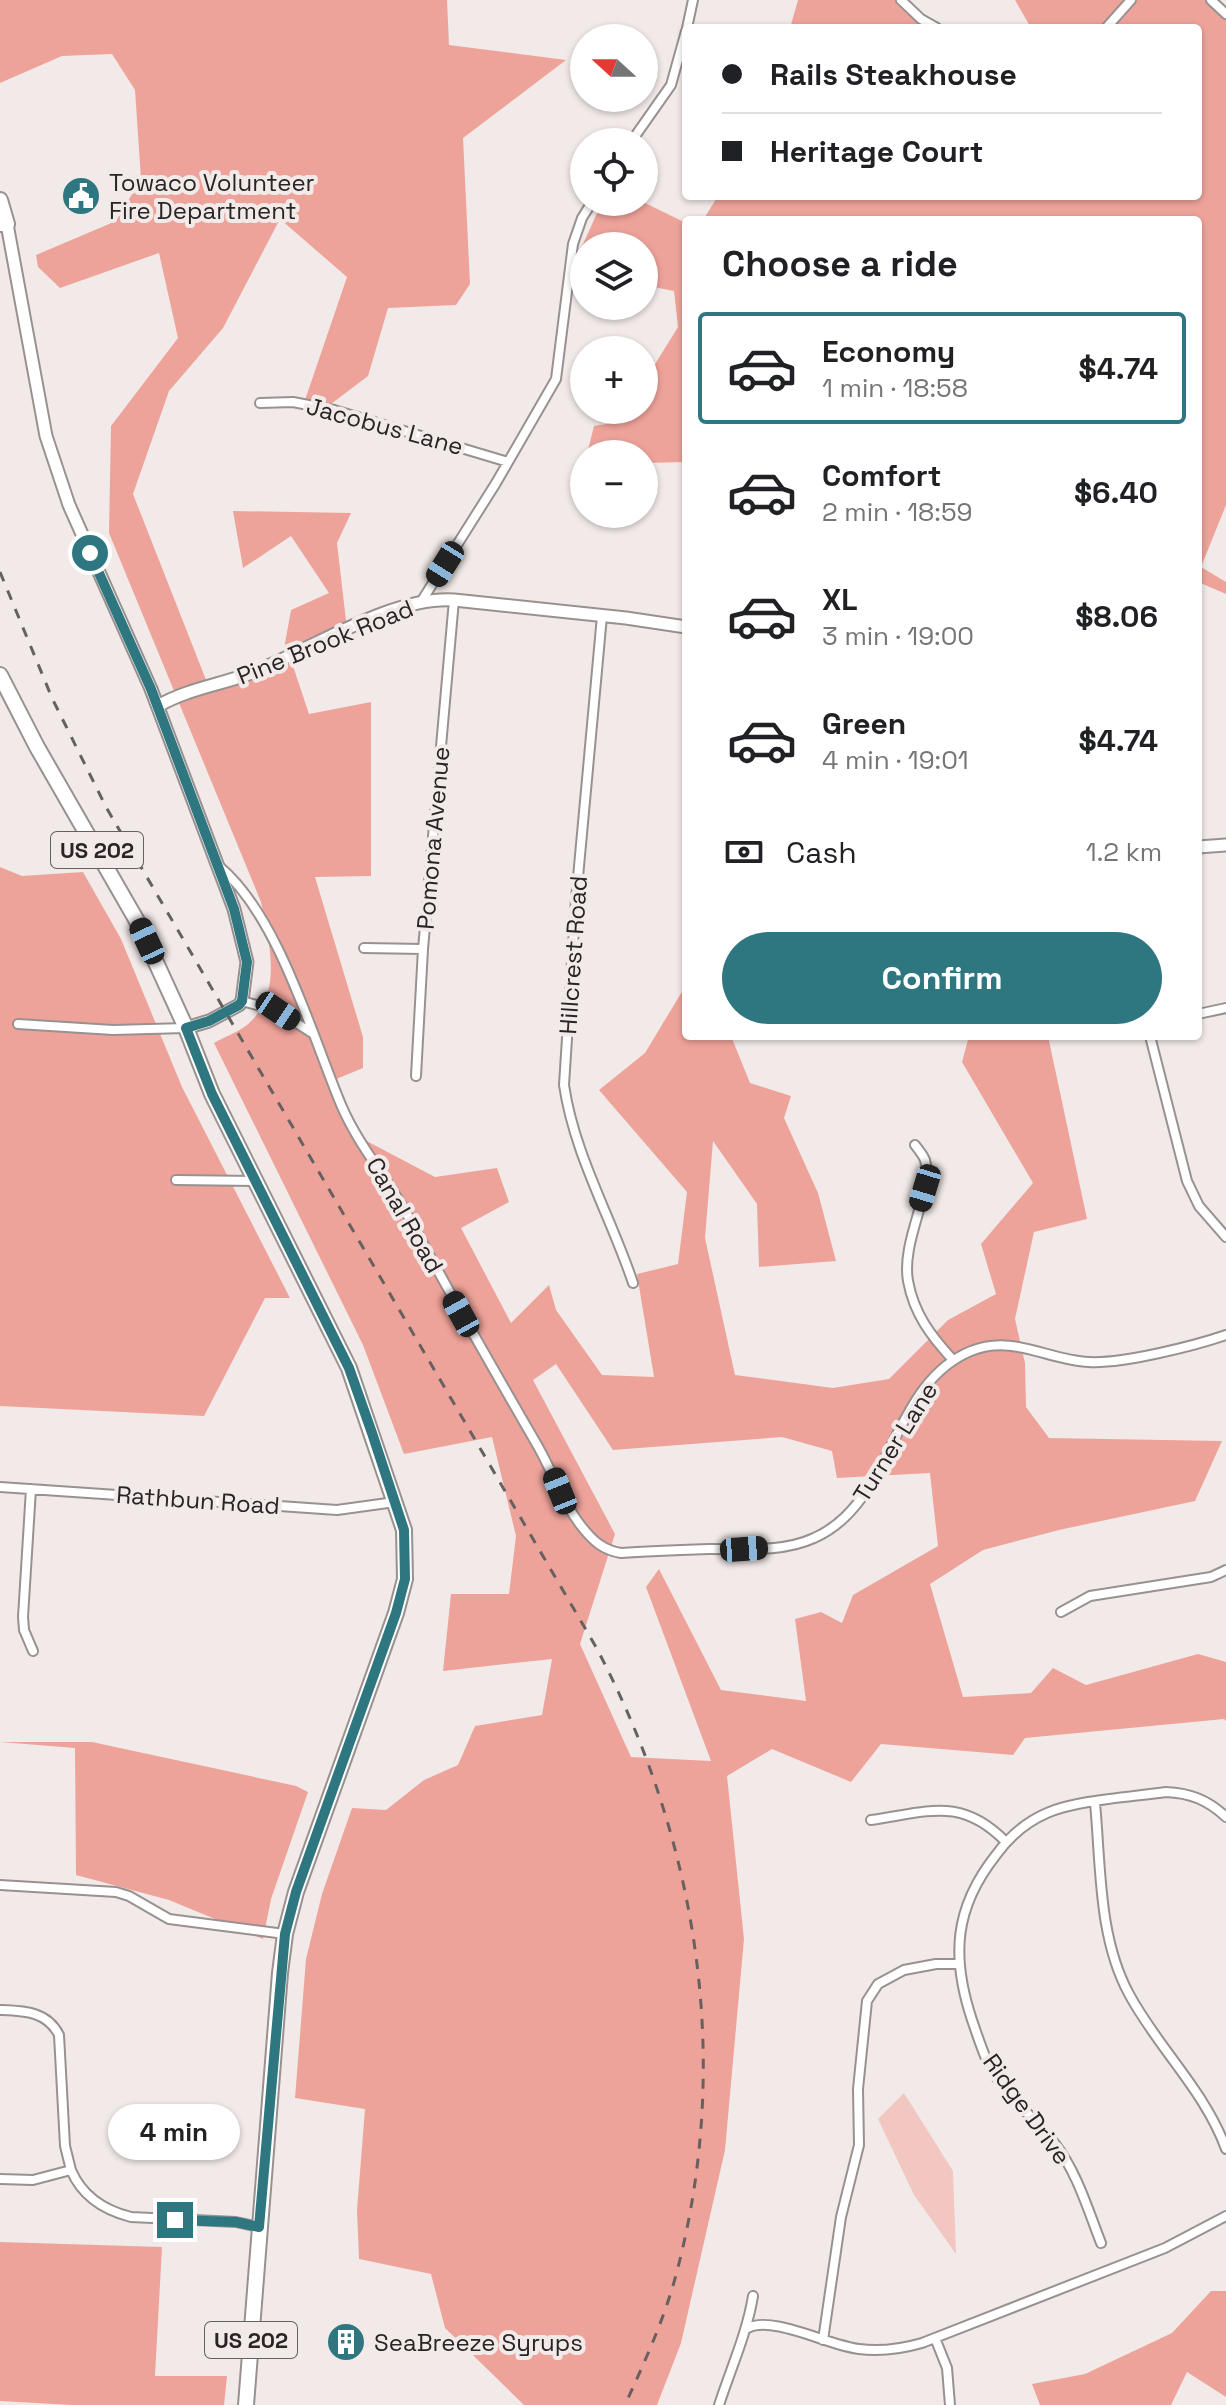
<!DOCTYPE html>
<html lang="en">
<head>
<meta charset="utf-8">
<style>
	:root { --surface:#fff; --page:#f2f2f2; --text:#202124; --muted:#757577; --line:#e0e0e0; --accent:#2f7780 }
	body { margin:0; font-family:"Space Grotesk",sans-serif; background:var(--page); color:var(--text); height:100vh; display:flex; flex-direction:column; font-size:30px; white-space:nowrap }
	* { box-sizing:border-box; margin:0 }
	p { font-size:26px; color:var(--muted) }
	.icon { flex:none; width:44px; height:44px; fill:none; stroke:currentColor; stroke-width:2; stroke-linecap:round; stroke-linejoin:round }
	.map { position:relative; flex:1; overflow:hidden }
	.panel { position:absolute; left:682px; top:216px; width:520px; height:824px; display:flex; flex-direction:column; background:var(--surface); border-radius:8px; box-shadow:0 2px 6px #0004 }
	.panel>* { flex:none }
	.hud { position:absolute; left:682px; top:24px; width:520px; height:176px; border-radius:8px; box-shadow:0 2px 6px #0004; display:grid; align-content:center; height:176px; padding:0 40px; background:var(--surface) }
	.needle { width:52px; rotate:291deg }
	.buttons { position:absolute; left:570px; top:24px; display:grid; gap:16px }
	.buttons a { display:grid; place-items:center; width:88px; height:88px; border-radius:50%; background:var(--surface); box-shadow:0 2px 6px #0004; font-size:40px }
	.end { position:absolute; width:36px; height:36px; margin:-18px; border:10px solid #2f7780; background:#fff; box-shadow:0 0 0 4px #fff }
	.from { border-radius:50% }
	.bubble { position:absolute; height:56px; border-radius:28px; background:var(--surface); box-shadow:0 2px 6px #0004; font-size:26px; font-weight:600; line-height:56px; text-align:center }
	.car { position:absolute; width:24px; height:48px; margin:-24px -12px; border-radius:10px; box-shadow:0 0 6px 2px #0007; background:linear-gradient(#222 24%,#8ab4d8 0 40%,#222 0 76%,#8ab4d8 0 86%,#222 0) }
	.hud b { display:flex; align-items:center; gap:28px; height:76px; font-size:30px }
	.hud b+b { border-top:2px solid var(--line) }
	.hud i { width:20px; height:20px; background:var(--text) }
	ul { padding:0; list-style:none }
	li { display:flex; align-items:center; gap:24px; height:112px; margin:0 16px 12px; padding:0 24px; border:4px solid transparent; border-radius:8px }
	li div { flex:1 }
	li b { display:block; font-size:30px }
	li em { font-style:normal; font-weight:600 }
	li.active { border-color:var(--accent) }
	li>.icon { width:72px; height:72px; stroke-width:1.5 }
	h2 { padding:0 40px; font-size:36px; line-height:96px }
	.pay { display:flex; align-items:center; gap:20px; height:88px; padding:0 40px; font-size:30px }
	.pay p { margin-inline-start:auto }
	.cta { display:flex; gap:16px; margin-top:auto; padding:16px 40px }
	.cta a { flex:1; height:92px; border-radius:48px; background:var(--accent); color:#fff; font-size:32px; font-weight:600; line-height:92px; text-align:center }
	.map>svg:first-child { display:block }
	.green { fill:#eea39a; fill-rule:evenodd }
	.water { fill:#f2c7c1 }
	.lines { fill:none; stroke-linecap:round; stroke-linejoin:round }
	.minor-casing { stroke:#989190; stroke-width:12 }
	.tertiary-casing { stroke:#989190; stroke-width:15 }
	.primary-casing { stroke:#989190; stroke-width:18 }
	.minor { stroke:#fff; stroke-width:8 }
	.tertiary { stroke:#fff; stroke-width:11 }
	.primary { stroke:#fff; stroke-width:14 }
	.rail { stroke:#666160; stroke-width:3; stroke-dasharray:10 10; stroke-linecap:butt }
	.route { stroke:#2f7780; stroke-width:10 }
	.labels { text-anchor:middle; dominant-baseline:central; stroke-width:8; stroke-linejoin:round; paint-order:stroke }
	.shield { fill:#f2eae9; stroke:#65605f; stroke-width:2 }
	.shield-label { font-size:22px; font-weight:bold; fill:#282524 }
	.poi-label { font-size:24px; fill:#282524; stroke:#f2eae9; text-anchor:start }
	.street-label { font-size:24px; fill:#282524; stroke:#f2eae9 }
</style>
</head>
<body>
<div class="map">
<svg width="1226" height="2405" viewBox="0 0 1226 2405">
	<rect width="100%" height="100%" fill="#f2eae9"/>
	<!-- green -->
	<path class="green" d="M0 0H447L449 45 566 60 463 138 470 284 456 305 388 308 368 376 331 404 305 400 347 277 280 219 223 328 169 391 133 494 210 690 282 660 291 610 329 593 291 536 243 568 233 511 351 513 337 543 347 629 290 657 309 714 371 702V876L315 877 363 1037V1068L334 1080 359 1137 435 1177 497 1168 509 1202 461 1228 511 1323 549 1285 556 1310 602 1375 654 1377 637 1274 678 1264 687 1192 599 1090 645 1053 686 985V1036H731L750 1083 791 1096 784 1118 818 1193 836 1261 759 1267 757 1204 713 1141 705 1238 735 1375 833 1388 889 1379 948 1320 996 1294 981 1244 1033 1183 962 1062 969 1036H1048L1087 1219 1034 1232 1015 1319 1025 1363 1026 1407 1049 1438 1222 1441 1195 1501 1059 1530 983 1550 930 1584 963 1697 1031 1693 1053 1668 1086 1685 1198 1654 1226 1662V1721L1224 1719 1025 1738 1013 1755 881 1744 851 1782 772 1749 727 1776 744 1939 725 2150 681 2343 657 2405H524L445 2328 431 2274 359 2259 357 2210 365 2109 295 2098 306 1959 322 1894 352 1808 386 1810 424 1780 458 1765 475 1726 542 1715 552 1659 443 1671 451 1594H509L516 1536 492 1437 404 1454 363 1345 214 1043C224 1037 238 1032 247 1025 284 994 269 942 261 902L109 533 111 426 178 338 159 253 60 288 38 267 36 255 116 221 141 179 135 90 112 54 62 56 0 83ZM556 1364 613 1450 782 1437 832 1451 837 1478 930 1473 938 1546 853 1595 842 1623 821 1612 795 1619 806 1701 721 1690 659 1569 646 1587 711 1761 631 1757 580 1644 615 1534 533 1380Z
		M798 0H902L945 28H790Z
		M1015 0H1211L1226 14V505L1201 567 1226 582V594L1198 582V220H703L718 196H1198V28H1031Z
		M602 202H643L686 223V462L644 463V454H587L594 426 619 422 627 410H644V382L678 327 674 291 644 285V246H584V274L571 271Z
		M0 867 22 876 83 872 121 939 182 1087 290 1298H265L204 1416 0 1406Z
		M0 1742H92L296 1786 308 1792 271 1899 263 1939 169 1900 76 1875 75 1748Z
		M0 2242 162 2247 155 2376H227L224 2405H72L0 2401Z
		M1211 2291H1226V2397L1187 2372 1171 2405H1040L1032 2384 1085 2374 1172 2333Z"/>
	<!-- water -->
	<path class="water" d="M904 2093 953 2171 956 2254 914 2195 878 2119Z"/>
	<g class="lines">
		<defs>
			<path id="minor" d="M901 0 921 19 937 28
				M1211 0 1226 14
				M687 28 693 0
				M1106 28 1131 0
				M631 142 671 85 686 31
				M260 403 293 402 334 410 508 462
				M421 602 496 483 556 379 573 244 582 218 592 202
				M602 616 576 899 564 1085C574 1154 611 1217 633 1283
				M220 867C279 917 312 1036 342 1107 359 1146 388 1179 408 1216 449 1292 492 1367 536 1443 552 1470 562 1502 582 1527 593 1541 603 1550 621 1553 651 1551 682 1550 712 1549 745 1549 784 1552 814 1538 894 1503 890 1384 971 1351 1013 1334 1047 1360 1089 1362 1122 1364 1194 1346 1226 1335
				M364 948 423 949
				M242 1001 278 1011 312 1033
				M1198 1014 1226 1008
				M18 1024 113 1030 186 1028
				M1150 1036 1187 1181 1199 1206 1226 1237
				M416 1076 423 949 454 600
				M915 1145C919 1150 923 1155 925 1160 934 1190 901 1240 908 1281 914 1314 931 1336 953 1360
				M176 1180 255 1181
				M0 1487 337 1510 395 1502
				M31 1489 23 1617 24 1630 33 1651
				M1061 1612 1090 1596 1211 1577 1226 1570
				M1095 1803C1101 1865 1098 1937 1129 1994 1158 2048 1205 2091 1226 2149
				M871 1820C928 1812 961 1796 1006 1842
				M0 1885 116 1892 129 1896 169 1919 285 1934
				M0 2010C24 2011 47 2011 59 2035L65 2146 71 2170 33 2180 0 2179
				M71 2170C82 2196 103 2210 131 2217L236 2222 259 2227
				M1101 2243C1088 2210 1077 2172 1055 2144 1034 2117 1005 2095 989 2065 982 2051 977 2034 972 2020 951 1957 954 1908 996 1855 1009 1837 1026 1822 1047 1813 1076 1800 1132 1797 1166 1792 1190 1793 1208 1800 1226 1817
				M748 2328C772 2315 830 2346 859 2349 881 2352 901 2349 922 2343L1165 2248 1226 2216
				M935 2338 947 2368 950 2405
				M823 2340 841 2217 859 2145 858 2089 867 2001 878 1984 904 1970 936 1964H958
				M719 2405C731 2368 747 2333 753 2296"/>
			<path id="tertiary" d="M7 224 46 436 69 505 151 689 234 909 247 962 242 1001 239 1005 209 1021 186 1028
				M158 706C187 689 220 685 251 673 311 650 391 596 454 600L626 618 686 627
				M1198 847 1226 845"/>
			<path id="primary" d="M0 200 7 224H0
				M0 675 37 747 137 921 186 1028 212 1094 349 1368 404 1530 405 1579 396 1613 296 1892 285 1934 280 1973 246 2405"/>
		</defs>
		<!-- minor casing -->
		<use href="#minor" class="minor-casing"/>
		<!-- tertiary casing -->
		<use href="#tertiary" class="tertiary-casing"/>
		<!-- primary casing -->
		<use href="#primary" class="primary-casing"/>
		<!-- minor -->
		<use href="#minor" class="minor"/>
		<!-- tertiary -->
		<use href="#tertiary" class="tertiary"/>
		<!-- primary -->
		<use href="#primary" class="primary"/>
		<!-- rail -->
		<path class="rail" d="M0 572 52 698 106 807 596 1647C698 1840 733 2062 676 2275 664 2320 644 2363 625 2405"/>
	</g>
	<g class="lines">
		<!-- route -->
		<path class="route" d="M90 553 151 689 234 909 247 962 242 1001 239 1005 209 1021 186 1028 212 1094 349 1368 372 1433 404 1530 405 1579 396 1613 296 1892 285 1934 259 2227 236 2222 175 2220"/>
	</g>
	<!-- icons -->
	<defs>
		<symbol id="civic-disc" viewBox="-11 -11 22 22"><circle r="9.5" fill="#2f7780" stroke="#f2eae9"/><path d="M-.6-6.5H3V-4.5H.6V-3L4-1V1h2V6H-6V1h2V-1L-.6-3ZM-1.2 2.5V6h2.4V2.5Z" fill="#fff"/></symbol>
		<symbol id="building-disc" viewBox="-11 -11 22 22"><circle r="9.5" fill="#2f7780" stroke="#f2eae9"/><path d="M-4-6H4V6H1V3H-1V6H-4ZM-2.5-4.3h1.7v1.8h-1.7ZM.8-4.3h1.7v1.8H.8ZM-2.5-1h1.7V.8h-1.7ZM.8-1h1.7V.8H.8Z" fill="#fff"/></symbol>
	</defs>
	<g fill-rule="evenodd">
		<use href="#civic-disc" x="59" y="174" width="44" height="44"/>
		<use href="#building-disc" x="324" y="2320" width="44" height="44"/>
	</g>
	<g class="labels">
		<!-- shield labels -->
		<g class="shield">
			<rect x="51" y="832" width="92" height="36" rx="6"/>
			<rect x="205" y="2322" width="92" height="36" rx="6"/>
		</g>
		<g class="shield-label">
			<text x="97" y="850">US 202</text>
			<text x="251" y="2340">US 202</text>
		</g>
		<!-- poi labels -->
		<g class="poi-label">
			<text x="109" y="182">Towaco Volunteer<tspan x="109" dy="28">Fire Department</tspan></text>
			<text x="374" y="2342">SeaBreeze Syrups</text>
		</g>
		<!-- street labels -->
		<g class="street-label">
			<text transform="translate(385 426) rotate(15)">Jacobus Lane</text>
			<text transform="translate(325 642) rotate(-22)">Pine Brook Road</text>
			<text transform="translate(433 838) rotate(-85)">Pomona Avenue</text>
			<text transform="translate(573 955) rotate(-86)">Hillcrest Road</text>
			<text transform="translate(405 1215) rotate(60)">Canal Road</text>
			<text transform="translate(895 1442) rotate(-58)">Turner Lane</text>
			<text transform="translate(198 1500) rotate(4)">Rathbun Road</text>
			<text transform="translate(1027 2109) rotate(54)">Ridge Drive</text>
		</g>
	</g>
</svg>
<div class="buttons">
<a><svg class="needle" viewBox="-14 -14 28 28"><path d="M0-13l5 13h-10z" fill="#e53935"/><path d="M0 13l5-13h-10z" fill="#757577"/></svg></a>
<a><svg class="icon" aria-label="locate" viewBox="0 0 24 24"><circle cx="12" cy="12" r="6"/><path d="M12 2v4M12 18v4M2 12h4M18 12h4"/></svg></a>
<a><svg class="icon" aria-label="layers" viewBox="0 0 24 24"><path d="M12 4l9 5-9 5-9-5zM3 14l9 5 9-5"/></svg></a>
<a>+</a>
<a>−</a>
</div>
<i class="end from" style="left:90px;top:553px"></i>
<i class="end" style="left:175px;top:2220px"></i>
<div class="bubble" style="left:108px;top:2104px;width:132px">4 min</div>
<i class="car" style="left:445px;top:564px;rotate:212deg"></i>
<i class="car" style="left:147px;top:941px;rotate:335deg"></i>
<i class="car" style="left:278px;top:1011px;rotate:124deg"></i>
<i class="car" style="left:925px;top:1188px;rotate:197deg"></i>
<i class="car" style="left:461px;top:1314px;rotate:331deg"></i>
<i class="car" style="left:560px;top:1491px;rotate:338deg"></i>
<i class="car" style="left:744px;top:1549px;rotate:86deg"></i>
<div class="hud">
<b><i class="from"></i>Rails Steakhouse</b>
<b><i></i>Heritage Court</b>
</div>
<section class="panel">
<h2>Choose a ride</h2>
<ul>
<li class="active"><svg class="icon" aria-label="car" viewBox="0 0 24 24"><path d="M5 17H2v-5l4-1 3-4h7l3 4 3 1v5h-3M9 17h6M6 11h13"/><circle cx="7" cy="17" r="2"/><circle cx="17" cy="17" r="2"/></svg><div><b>Economy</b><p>1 min · 18:58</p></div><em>$4.74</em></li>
<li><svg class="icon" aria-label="car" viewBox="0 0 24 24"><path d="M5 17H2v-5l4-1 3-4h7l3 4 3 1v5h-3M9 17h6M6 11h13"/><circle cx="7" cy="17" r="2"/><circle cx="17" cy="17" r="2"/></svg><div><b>Comfort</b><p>2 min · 18:59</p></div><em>$6.40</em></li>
<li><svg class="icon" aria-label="car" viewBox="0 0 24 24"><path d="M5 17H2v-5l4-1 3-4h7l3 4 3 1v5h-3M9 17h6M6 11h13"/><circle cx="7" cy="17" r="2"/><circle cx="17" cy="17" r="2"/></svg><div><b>XL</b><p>3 min · 19:00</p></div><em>$8.06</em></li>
<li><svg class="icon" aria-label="car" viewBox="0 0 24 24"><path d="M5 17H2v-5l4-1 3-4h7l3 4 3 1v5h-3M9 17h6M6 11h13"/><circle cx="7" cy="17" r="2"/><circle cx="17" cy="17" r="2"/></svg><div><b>Green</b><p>4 min · 19:01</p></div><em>$4.74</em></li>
</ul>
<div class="pay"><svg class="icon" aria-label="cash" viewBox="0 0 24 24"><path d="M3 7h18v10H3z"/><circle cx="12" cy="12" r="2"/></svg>Cash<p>1.2 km</p></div>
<div class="cta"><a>Confirm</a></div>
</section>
</div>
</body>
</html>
